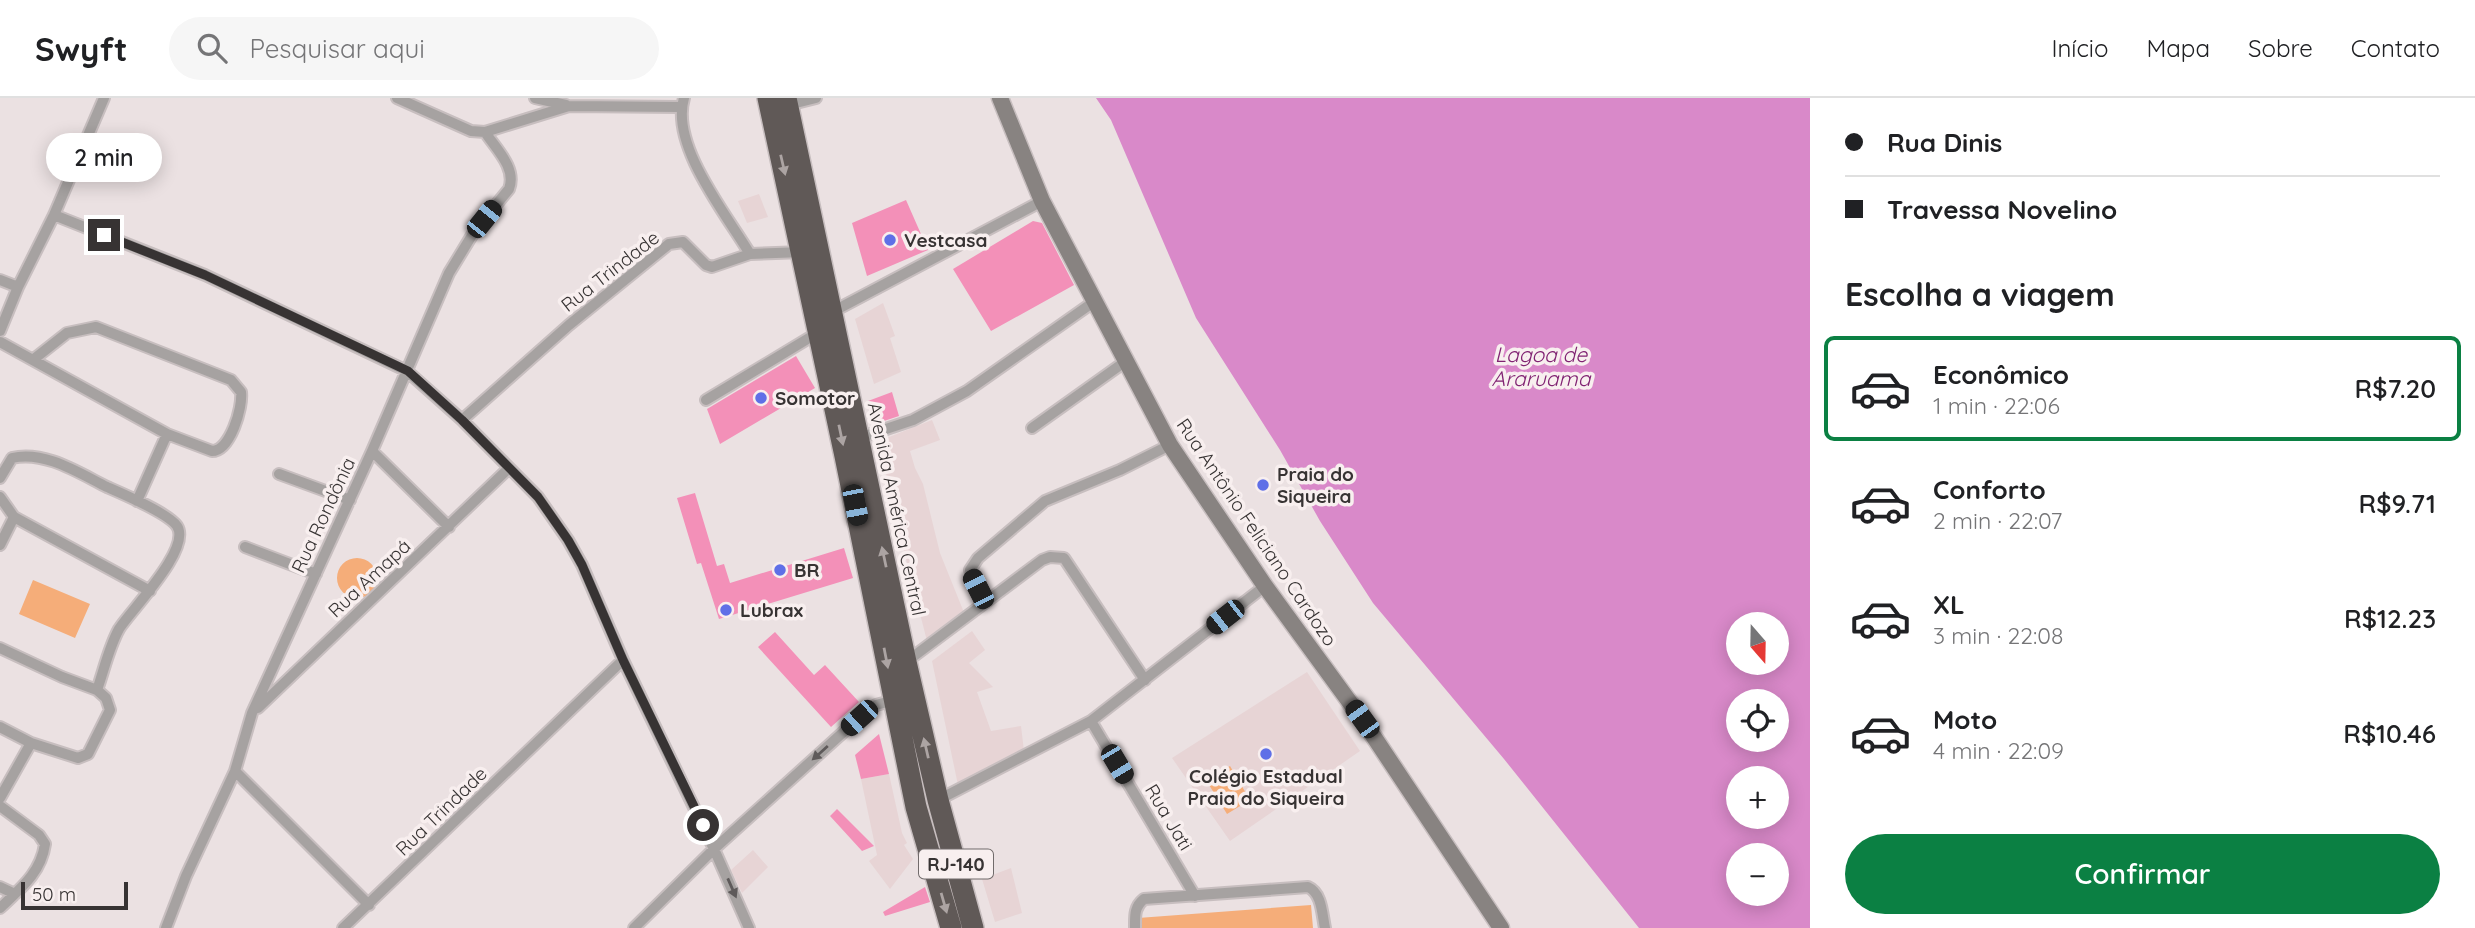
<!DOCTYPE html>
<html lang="pt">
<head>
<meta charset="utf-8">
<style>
	:root { --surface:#fff; --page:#f6f6f6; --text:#202124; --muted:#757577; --line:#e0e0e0; --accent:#0b8043 }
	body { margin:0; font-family:Quicksand,sans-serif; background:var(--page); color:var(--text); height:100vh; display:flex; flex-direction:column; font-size:26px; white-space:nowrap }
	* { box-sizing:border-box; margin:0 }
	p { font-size:23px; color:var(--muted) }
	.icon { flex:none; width:38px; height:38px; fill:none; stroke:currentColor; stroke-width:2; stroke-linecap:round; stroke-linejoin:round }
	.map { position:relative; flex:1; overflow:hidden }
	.panel { display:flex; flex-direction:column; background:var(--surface); width:665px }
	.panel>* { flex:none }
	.hud { display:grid; align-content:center; height:154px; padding:0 35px; background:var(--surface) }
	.needle { width:46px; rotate:160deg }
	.buttons { position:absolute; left:1726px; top:514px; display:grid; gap:14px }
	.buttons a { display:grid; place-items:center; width:63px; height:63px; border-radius:50%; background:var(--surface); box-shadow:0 4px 18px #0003; font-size:35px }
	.scale { position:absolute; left:21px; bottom:18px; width:107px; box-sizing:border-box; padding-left:7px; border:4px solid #373333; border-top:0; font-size:19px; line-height:24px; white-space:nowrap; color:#373333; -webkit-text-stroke:5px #f8efef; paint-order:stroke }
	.end { position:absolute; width:32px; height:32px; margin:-16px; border:9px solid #373333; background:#fff; box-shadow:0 0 0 4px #fff }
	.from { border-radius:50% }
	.bubble { position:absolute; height:49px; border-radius:24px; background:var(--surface); box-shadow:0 4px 18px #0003; font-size:23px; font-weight:600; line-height:49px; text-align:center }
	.car { position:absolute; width:21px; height:42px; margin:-21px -10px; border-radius:9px; box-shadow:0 0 5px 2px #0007; background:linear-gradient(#222 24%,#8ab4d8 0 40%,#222 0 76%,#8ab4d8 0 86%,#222 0) }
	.hud b { display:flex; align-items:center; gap:24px; height:66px; font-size:26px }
	.hud b+b { border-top:2px solid var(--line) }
	.hud i { width:18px; height:18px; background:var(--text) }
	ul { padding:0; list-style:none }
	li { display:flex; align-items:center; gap:21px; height:105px; margin:0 14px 10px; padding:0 21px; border:4px solid transparent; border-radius:10px }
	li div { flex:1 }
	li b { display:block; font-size:26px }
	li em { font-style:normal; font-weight:600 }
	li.active { border-color:var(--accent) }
	li>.icon { width:63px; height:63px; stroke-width:1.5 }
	h2 { padding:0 35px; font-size:32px; line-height:84px }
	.cta { display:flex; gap:14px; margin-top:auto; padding:14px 35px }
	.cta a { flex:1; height:80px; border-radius:42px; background:var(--accent); color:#fff; font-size:28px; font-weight:600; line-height:80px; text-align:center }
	header { display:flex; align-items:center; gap:42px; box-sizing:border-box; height:98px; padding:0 35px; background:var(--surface); border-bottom:2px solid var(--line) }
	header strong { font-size:33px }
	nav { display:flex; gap:38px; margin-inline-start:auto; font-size:24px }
	.search { width:490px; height:63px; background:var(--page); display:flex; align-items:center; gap:18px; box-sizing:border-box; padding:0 24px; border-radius:38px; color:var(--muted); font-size:26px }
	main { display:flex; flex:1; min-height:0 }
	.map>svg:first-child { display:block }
	.built { fill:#e7d4d5 }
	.green { fill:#f5ad79 }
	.water { fill:#d989c9; fill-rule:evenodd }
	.building { fill:#f390b8 }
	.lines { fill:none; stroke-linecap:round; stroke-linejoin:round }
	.street-casing { stroke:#c7bebf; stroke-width:14 }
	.secondary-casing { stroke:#c7bebf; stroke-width:19 }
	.highway-casing { stroke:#c7bebf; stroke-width:24 }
	.street { stroke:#a6a2a1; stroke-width:10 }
	.secondary { stroke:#888381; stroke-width:16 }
	.highway { stroke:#605957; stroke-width:21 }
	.oneway { fill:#aca4a3 }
	.oneway2 { fill:#5e5a5a }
	.route { stroke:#373333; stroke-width:9 }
	.poi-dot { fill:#5f6fe7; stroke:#f8efef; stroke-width:2.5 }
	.labels { text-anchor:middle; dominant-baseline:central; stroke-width:7; stroke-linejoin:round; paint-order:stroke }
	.shield { fill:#f8efef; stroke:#716b6b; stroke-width:2 }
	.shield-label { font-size:18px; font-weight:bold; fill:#373333 }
	.poi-label { font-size:19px; font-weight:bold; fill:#373333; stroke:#f8efef; text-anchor:start }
	.street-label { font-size:19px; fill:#373333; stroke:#f8efef }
	.water-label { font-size:21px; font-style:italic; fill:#802272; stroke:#f8efef }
</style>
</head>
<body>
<header>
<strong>Swyft</strong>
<div class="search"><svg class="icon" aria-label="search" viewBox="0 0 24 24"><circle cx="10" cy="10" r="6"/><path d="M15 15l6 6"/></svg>Pesquisar aqui</div>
<nav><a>Início</a><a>Mapa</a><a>Sobre</a><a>Contato</a></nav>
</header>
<main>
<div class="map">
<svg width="1810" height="830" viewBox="0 0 1810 830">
	<rect width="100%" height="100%" fill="#ebe1e2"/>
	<!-- built -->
	<path class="built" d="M759 96 768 119 747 125 738 103Z
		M883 205 895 238 890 240 901 274 874 286 855 221Z
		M932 322 940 342 910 353 915 370 923 386 940 455 965 517 927 543 896 422 879 343Z
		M972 533 985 552 969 565 993 589 977 594 991 633 1021 628 1024 653 1013 656V660L958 687 932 563Z
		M1307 574 1360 653 1230 743 1172 660Z
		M889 676 902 735 907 745 904 747 913 761 890 791 869 763 877 757 861 681Z
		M753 752 768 769 742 795 731 772Z
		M1011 770 1022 815 995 824 982 781Z"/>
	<!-- green -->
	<path class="green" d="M337 480a20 20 0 1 1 40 0a20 20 0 1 1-40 0Z
		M33 482 90 506 75 540 19 516Z
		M1230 668 1250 702 1227 716 1206 682Z
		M1311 807 1313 830H1139L1138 820Z"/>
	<!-- water -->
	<path class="water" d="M1096 0H1810V830H1639L1504 661 1373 505 1320 423 1280 352 1196 220 1111 22ZM1738 527H1776V565H1738ZM1738 604H1776V642H1738ZM1738 681H1776V719H1738ZM1738 758H1776V796H1738Z"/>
	<!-- building -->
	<path class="building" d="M906 102 928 152 867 178 852 125Z
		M1033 123 1042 125 1074 187 991 233 953 171Z
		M796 258 815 290 720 346 707 311Z
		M892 294 899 318 875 326 868 303Z
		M695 395 717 468 724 466 730 485 844 450 853 480 719 521 701 465 697 466 677 400Z
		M775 534 814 577 825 567 859 604 831 629 758 549Z
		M879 636 889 676 861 681 855 657Z
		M837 711 874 748 862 753 830 718Z
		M925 789 930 804 885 818 883 814Z"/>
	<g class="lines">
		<defs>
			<path id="street" d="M397 0 471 33 485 34 569 8 681 9
				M535 0 566 7
				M684 0C670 47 726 116 750 156
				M788 7 816 0
				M54 117 205 177 407 273 462 322 538 399 568 442 582 467 623 562 714 751 749 830
				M0 182 18 189
				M832 214 1042 103
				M0 233 18 189 54 117 104 0
				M0 244 167 336 212 353C230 353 243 310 241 294L231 282 96 229 67 235 34 261
				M706 302 819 234
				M462 322 569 227 669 146 683 144 706 167 712 169 750 156 803 154
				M1032 330 1126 263
				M859 340 913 322 967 293 1095 203
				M372 353 449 429
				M279 376 350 402
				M0 380 12 360C44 352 79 375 107 389 123 396 168 415 177 428 192 451 131 512 119 531 109 549 104 572 97 592L106 600 110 612 88 656 78 660 31 645 0 700
				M0 399 14 419
				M137 403 167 336
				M0 447 14 419 150 493
				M245 449 316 476
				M985 505 970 472 978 460 1045 403 1120 372 1170 347
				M0 550 62 579 97 592
				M906 564 1042 462 1050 459 1064 460 1074 475 1145 582
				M258 610 509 370
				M1091 623 1195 798
				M0 629 31 645
				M235 673 369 807
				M938 702 1091 623 1265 488
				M0 708 39 737 45 746C41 775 20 791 0 810
				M0 789 15 796
				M166 830 186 778 235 673 252 615 372 353 449 175 474 134 509 91C517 70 496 51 485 34
				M343 830 623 562
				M634 830 714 751 859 620 876 607 898 601
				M1135 830C1135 818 1134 809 1144 801L1308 789C1322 795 1322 816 1325 830"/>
			<path id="secondary" d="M1000 0 1042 103 1170 347 1265 488 1362 621 1501 830"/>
			<path id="highway" d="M768 0 845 358 916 709 951 830
				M786 0 906 564 938 702 973 830"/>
		</defs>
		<!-- street casing -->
		<use href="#street" class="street-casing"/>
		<!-- secondary casing -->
		<use href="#secondary" class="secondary-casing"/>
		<!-- highway casing -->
		<use href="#highway" class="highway-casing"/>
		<!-- street -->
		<use href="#street" class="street"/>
		<!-- secondary -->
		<use href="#secondary" class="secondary"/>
		<!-- highway -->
		<use href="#highway" class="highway"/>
	</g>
	<!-- one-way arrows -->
	<defs><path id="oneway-solid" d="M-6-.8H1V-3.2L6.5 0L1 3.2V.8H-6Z" transform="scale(1.75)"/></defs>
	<g class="oneway">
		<use href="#oneway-solid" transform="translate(783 67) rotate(77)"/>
		<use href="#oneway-solid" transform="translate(841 337) rotate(78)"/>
		<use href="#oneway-solid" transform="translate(884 459) rotate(-102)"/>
		<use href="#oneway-solid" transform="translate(886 560) rotate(79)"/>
		<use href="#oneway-solid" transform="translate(926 650) rotate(-103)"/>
		<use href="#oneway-solid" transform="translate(944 805) rotate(74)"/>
	</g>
	<g class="oneway2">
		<use href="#oneway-solid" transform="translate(820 655) rotate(138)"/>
		<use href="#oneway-solid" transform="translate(732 790) rotate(66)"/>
	</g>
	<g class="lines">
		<!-- route -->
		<path class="route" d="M104 137 205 177 408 273 462 322 538 399 568 442 582 467 623 562 703 727"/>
	</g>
	<!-- markers -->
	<g class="poi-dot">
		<circle cx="890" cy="142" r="7"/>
		<circle cx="761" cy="300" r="7"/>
		<circle cx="1263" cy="387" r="7"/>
		<circle cx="780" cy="472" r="7"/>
		<circle cx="726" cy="512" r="7"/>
		<circle cx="1266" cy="656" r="7"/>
	</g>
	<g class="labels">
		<!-- shield labels -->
		<rect class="shield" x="919" y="751.5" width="74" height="29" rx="5"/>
		<g class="shield-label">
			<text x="956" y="766">RJ-140</text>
		</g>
		<!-- poi labels -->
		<g class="poi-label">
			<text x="904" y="142">Vestcasa</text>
			<text x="775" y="300">Somotor</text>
			<text x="1277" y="376">Praia do<tspan x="1277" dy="22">Siqueira</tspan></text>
			<text x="794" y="472">BR</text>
			<text x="740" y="512">Lubrax</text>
			<text x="1266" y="678" text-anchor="middle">Colégio Estadual<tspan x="1266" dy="22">Praia do Siqueira</tspan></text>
		</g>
		<!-- street labels -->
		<g class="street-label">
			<text transform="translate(610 173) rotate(-38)">Rua Trindade</text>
			<text transform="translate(897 411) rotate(78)">Avenida América Central</text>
			<text transform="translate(323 417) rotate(-65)">Rua Rondônia</text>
			<text transform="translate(1257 434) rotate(56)">Rua Antônio Feliciano Cardozo</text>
			<text transform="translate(369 480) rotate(-43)">Rua Amapá</text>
			<text transform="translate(441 713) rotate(-44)">Rua Trindade</text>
			<text transform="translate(1169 719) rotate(59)">Rua Jati</text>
		</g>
		<!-- water labels -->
		<g class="water-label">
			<text x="1541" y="256">Lagoa de<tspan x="1541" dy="24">Araruama</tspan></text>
		</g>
	</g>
</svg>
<div class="buttons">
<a><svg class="needle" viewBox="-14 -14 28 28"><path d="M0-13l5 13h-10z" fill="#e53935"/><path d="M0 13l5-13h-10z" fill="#757577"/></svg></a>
<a><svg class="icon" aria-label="locate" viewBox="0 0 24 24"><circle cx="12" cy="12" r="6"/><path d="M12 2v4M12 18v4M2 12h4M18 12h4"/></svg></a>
<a>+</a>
<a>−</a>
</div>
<div class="scale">50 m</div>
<i class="end from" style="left:703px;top:727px"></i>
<i class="end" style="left:104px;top:137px"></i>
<div class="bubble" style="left:46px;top:35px;width:116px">2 min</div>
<i class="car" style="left:484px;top:121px;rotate:39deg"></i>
<i class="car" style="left:855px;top:407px;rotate:169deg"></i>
<i class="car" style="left:978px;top:491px;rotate:333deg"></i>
<i class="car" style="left:1225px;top:519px;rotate:232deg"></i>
<i class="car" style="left:859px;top:620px;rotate:228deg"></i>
<i class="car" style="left:1362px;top:621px;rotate:324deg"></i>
<i class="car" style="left:1117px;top:666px;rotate:149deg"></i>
</div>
<section class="panel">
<div class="hud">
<b><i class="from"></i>Rua Dinis</b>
<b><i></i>Travessa Novelino</b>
</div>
<h2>Escolha a viagem</h2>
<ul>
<li class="active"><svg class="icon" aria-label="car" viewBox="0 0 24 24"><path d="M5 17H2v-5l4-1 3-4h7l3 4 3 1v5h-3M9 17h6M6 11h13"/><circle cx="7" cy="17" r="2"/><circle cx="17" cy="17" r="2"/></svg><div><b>Econômico</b><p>1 min · 22:06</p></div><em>R$7.20</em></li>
<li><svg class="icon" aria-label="car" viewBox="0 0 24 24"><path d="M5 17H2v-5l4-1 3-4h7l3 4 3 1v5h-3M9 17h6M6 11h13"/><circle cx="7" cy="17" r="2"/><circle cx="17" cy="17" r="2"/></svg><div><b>Conforto</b><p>2 min · 22:07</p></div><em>R$9.71</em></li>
<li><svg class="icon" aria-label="car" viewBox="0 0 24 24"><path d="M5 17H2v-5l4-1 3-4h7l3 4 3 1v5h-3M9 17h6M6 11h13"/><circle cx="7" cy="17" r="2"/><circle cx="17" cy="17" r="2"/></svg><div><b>XL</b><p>3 min · 22:08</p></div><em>R$12.23</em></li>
<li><svg class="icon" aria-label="car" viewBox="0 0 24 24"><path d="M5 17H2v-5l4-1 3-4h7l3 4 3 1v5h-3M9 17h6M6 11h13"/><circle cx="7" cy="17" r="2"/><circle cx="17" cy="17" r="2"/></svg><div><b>Moto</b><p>4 min · 22:09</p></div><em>R$10.46</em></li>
</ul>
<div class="cta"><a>Confirmar</a></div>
</section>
</main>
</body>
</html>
